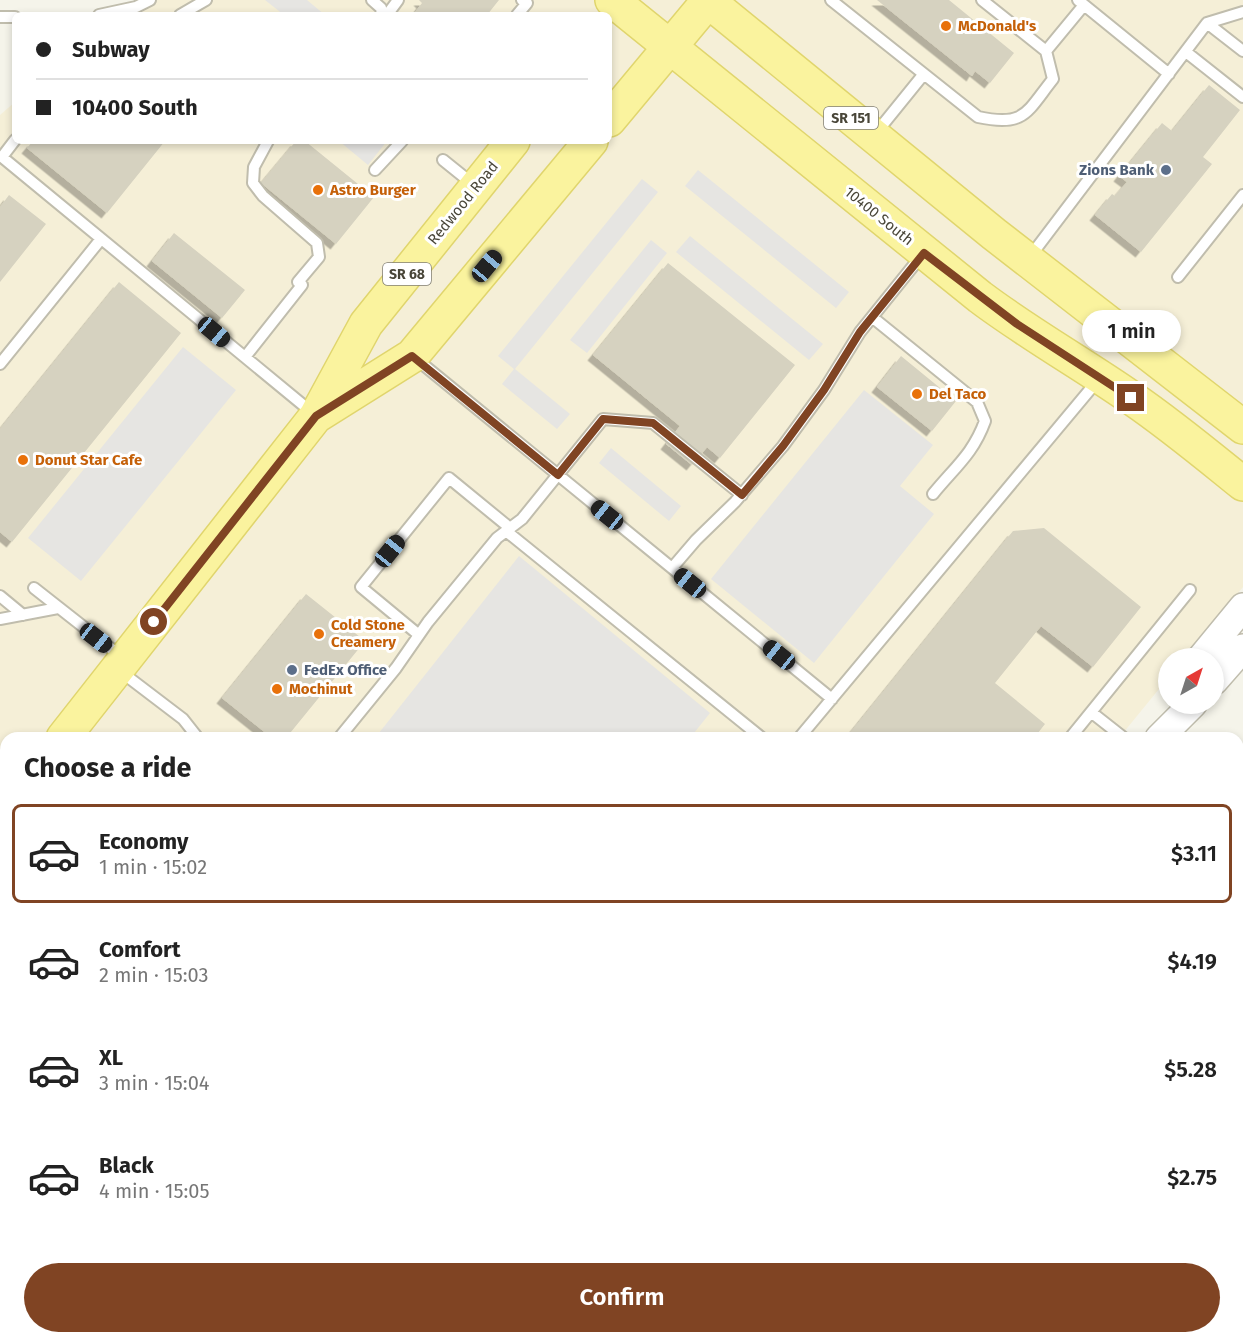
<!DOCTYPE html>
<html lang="en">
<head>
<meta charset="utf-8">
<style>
	:root { --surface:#fff; --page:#f2f2f2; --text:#222; --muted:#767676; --line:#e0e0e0; --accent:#804423 }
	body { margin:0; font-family:"Fira Sans",sans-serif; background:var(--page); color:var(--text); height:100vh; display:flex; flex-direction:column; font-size:22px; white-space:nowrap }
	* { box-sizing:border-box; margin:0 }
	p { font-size:20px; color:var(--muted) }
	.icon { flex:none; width:33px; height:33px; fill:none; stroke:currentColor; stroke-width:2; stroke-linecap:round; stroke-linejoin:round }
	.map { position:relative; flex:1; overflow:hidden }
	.details { position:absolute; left:0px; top:732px; width:1244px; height:612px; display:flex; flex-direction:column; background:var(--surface); border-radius:18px 18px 0 0; box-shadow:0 3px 9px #0003 }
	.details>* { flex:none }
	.guide { position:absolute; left:12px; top:12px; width:600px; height:132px; border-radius:9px; box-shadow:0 3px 9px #0003; display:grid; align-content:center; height:132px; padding:0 24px; background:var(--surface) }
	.needle { width:39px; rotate:39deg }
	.fabs { position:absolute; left:1158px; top:648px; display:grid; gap:12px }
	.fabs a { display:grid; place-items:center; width:66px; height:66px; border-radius:50%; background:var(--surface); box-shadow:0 3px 9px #0003; font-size:30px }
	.end { position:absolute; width:27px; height:27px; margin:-14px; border:8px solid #804423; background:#fff; box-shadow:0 0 0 3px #fff }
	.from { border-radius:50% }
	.bubble { position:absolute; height:42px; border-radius:21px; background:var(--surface); box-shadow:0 3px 9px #0003; font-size:20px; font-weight:600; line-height:42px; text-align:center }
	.car { position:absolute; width:18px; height:36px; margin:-18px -9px; border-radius:8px; box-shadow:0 0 4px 2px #0007; background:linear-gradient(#222 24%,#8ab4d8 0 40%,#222 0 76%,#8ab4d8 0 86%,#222 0) }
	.guide b { display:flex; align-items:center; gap:21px; height:57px; font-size:22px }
	.guide b+b { border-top:2px solid var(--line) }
	.guide i { width:15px; height:15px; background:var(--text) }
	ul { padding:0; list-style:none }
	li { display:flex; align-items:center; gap:18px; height:99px; margin:0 12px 9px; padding:0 12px; border:3px solid transparent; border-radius:9px }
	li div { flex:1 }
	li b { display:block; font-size:22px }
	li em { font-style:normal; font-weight:600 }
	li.selected { border-color:var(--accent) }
	li>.icon { width:54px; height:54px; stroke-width:1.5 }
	h2 { padding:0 24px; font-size:27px; line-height:72px }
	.action { display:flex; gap:12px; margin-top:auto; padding:12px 24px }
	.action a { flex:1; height:69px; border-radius:36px; background:var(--accent); color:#fff; font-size:24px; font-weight:600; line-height:69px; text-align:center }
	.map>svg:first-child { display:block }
	.commercial { fill:#f5efd7 }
	.parking { fill:#e6e5e2 }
	.building { fill:#d6d2c0; filter:url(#shadow) }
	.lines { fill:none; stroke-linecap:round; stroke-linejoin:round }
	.service-casing { stroke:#c0bdad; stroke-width:14 }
	.minor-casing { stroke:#c0bdad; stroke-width:26 }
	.tertiary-casing { stroke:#c0bdad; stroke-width:30 }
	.primary-casing { stroke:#e0d56d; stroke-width:36 }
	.service { stroke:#fff; stroke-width:10 }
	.minor { stroke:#fff; stroke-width:22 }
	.tertiary { stroke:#fff; stroke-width:27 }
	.primary { stroke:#faf39e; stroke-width:33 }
	.route { stroke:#804423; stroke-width:8 }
	.food-dot { fill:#e8710a; stroke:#fff; stroke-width:2 }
	.service-dot { fill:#5c6f8a; stroke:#fff; stroke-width:2 }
	.labels { text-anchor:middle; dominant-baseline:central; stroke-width:6; stroke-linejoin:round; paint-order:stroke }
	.shield { fill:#fff; stroke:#807e74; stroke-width:1.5 }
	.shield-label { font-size:14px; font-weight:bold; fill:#494639 }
	.food-label { font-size:15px; font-weight:bold; fill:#c56008; stroke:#fff; text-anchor:start }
	.service-label { font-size:15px; font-weight:bold; fill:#4e5e75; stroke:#fff; text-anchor:end }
	.street-label { font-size:15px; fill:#494639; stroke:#fff }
</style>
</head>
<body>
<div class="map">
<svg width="1243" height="1344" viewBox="0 0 1243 1344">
	<defs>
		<filter id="shadow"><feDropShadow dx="-5.5" dy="5.5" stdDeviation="0" flood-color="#0004"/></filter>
	</defs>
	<rect width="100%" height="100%" fill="#f5f4ea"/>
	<!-- commercial -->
	<path class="commercial" d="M138 0H1243V587L1184 658H1168V678L1119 738H6V1338H739L734 1344H0V115L15 102V141H609V15H119Z"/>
	<!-- parking -->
	<path class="parking" d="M265 0H307L325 15H284Z
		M339 141H387L368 165Z
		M698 170 849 292 836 308 685 186Z
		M642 179 658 192 515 369 570 414 557 429 502 384 514 369 498 356Z
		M690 236 823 344 809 360 676 252Z
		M651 240 667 253 587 353 570 340Z
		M183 347 236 390 81 581 28 538Z
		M864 390 933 445 900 486 934 514 814 663 711 579Z
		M611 448 681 506 669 521 599 463Z
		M519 556 710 713 690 738H375Z
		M6 1205V1263L0 1259V1213Z
		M98 1338H206L201 1344H106Z"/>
	<!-- building -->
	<path class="building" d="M419 0H499L487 15H413L422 3Z
		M877 0H949L1014 53 990 83 975 71 972 76Z
		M1209 85 1240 110 1203 157 1212 164 1141 252 1095 215 1112 194 1115 196 1127 182 1119 176 1162 123 1172 131Z
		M33 141H165L107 213 27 148Z
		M296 141H305L374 197 336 244 261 183Z
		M9 195 46 224 0 282V207Z
		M174 233 245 290 222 318 152 261Z
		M668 263 795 365 720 458 707 447 692 465 666 444 680 426 593 355Z
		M119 282 181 333 12 542 0 532V429Z
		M901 356 956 401 932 431 877 387Z
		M1044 528 1141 607 1093 667 1041 626 995 683 1045 724 1034 738H846L1013 531Z
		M306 594 365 641 286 738H272L222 698Z
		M6 983V1103L0 1110V991Z
		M0 1317 6 1322 7 1338 3 1344H0Z
		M23 1338H27L34 1344H18Z
		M298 1338H548L553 1342 551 1344H293Z
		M993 1338H1077L1085 1344H988Z"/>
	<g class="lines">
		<defs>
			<path id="service" d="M372 0 381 8 382 15
				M831 0 978 117C1025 127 1026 113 1053 79L1046 51 982 0
				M1078 0 1169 74
				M99 15 136 7 150 0
				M180 15 206 0
				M387 15 398 0
				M517 15 527 3 522 0
				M0 17H15
				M1207 23 1243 51
				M1046 51 1084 5
				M1186 52 1243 97
				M876 133 923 75
				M15 140 2 157 314 414
				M268 141 254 167 253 183 263 196 317 243 319 257 298 282
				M443 160 474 185
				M375 170 402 141
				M1029 258 1207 23 1243 12
				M1178 277 1243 195
				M872 317 977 402 985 421C973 454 955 467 933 494
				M245 357 302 285
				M415 358 672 568 696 540 735 502 783 446 824 390 860 332 922 255
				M0 364 101 239
				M506 531 762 738
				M672 568 832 699
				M34 588 123 658
				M0 596 23 615
				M0 619 58 608
				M419 635 361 587 449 478 510 528
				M120 671 183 719 198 738
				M1091 712 1124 738
				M339 738 396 668 428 622 497 538 522 519 603 419 653 423 742 495
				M799 738 1098 380
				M1070 738 1190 590
				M0 974 6 967
				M0 1172 6 1165
				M0 1276 6 1281
				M77 1338 84 1344
				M232 1344 237 1338
				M643 1344 647 1338"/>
			<path id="minor" d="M1238 1308 1243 1301
				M1208 1344 1213 1338"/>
			<path id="tertiary" d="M1201 658 1243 607
				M1214 681 1243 648
				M1159 738 1193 704
				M760 1344 765 1338"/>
			<path id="primary" d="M612 0 980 297C1029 334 1083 364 1133 399 1171 425 1207 455 1243 484
				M707 0 994 234 1243 427
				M609 120 709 0
				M318 415 412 356 591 141
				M63 738 316 416 366 324 513 141
				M0 817 6 810"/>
		</defs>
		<!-- service casing -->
		<use href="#service" class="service-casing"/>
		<!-- minor casing -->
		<use href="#minor" class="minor-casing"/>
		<!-- tertiary casing -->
		<use href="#tertiary" class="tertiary-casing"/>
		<!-- primary casing -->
		<use href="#primary" class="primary-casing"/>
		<!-- service -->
		<use href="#service" class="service"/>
		<!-- minor -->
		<use href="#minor" class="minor"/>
		<!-- tertiary -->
		<use href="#tertiary" class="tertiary"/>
		<!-- primary -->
		<use href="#primary" class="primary"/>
	</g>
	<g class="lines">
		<!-- route -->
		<path class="route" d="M154 622 316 416 412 356 558 475 603 419 653 423 742 495 783 446 824 390 860 332 924 253 1017 324 1131 398"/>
	</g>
	<!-- markers -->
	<g class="food-dot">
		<circle cx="946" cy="26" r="6"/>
		<circle cx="318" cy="190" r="6"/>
		<circle cx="917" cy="394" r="6"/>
		<circle cx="23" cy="460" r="6"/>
		<circle cx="319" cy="634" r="6"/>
		<circle cx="277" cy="689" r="6"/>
	</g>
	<g class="service-dot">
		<circle cx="1166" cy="170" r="6"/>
		<circle cx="292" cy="670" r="6"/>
	</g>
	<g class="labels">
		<!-- shield labels -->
		<g class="shield">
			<rect x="824" y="107" width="54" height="22" rx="4.5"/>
			<rect x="383" y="263" width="48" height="22" rx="4.5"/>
		</g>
		<g class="shield-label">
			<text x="851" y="118">SR 151</text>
			<text x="407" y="274">SR 68</text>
		</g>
		<!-- food labels -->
		<g class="food-label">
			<text x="958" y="26">McDonald's</text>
			<text x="330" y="190">Astro Burger</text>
			<text x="929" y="394">Del Taco</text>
			<text x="35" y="460">Donut Star Cafe</text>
			<text x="331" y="625">Cold Stone<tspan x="331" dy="17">Creamery</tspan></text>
			<text x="289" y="689">Mochinut</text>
		</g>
		<!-- service labels -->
		<g class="service-label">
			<text x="1154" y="170">Zions Bank</text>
			<text x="304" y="670" text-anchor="start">FedEx Office</text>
		</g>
		<!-- street labels -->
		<g class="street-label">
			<text transform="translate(463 203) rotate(-51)">Redwood Road</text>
			<text transform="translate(879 216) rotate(39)">10400 South</text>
		</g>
	</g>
</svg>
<div class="fabs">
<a><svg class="needle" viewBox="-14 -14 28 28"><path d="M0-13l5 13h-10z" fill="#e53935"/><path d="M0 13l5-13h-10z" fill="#767676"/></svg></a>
</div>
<i class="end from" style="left:154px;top:622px"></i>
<i class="end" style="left:1131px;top:398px"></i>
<div class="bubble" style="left:1082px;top:310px;width:99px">1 min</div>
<i class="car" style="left:487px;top:266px;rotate:40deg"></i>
<i class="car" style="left:214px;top:332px;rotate:130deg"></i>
<i class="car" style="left:607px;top:515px;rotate:309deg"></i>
<i class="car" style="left:390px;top:551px;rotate:39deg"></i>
<i class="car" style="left:690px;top:583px;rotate:309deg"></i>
<i class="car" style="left:96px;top:638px;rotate:128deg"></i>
<i class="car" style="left:779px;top:655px;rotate:309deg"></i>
<div class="guide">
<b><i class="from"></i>Subway</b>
<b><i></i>10400 South</b>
</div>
<section class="details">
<h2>Choose a ride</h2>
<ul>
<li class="selected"><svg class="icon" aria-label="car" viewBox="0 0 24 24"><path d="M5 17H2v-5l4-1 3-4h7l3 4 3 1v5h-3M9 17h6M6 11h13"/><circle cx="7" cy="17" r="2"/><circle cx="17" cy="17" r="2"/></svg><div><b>Economy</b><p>1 min · 15:02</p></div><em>$3.11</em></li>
<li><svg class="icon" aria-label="car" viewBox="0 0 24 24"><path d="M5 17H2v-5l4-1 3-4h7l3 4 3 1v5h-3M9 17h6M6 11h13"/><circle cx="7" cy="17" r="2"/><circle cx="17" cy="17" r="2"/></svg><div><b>Comfort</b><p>2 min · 15:03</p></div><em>$4.19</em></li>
<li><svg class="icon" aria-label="car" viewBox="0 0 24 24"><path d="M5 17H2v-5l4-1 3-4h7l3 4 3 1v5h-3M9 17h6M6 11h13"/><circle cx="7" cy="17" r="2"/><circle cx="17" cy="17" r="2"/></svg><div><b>XL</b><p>3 min · 15:04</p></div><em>$5.28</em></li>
<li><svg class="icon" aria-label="car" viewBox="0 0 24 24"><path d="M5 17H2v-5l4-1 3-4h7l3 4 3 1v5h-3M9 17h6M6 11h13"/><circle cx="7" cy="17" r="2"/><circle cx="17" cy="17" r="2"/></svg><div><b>Black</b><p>4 min · 15:05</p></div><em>$2.75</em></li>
</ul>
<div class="action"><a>Confirm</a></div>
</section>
</div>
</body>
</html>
